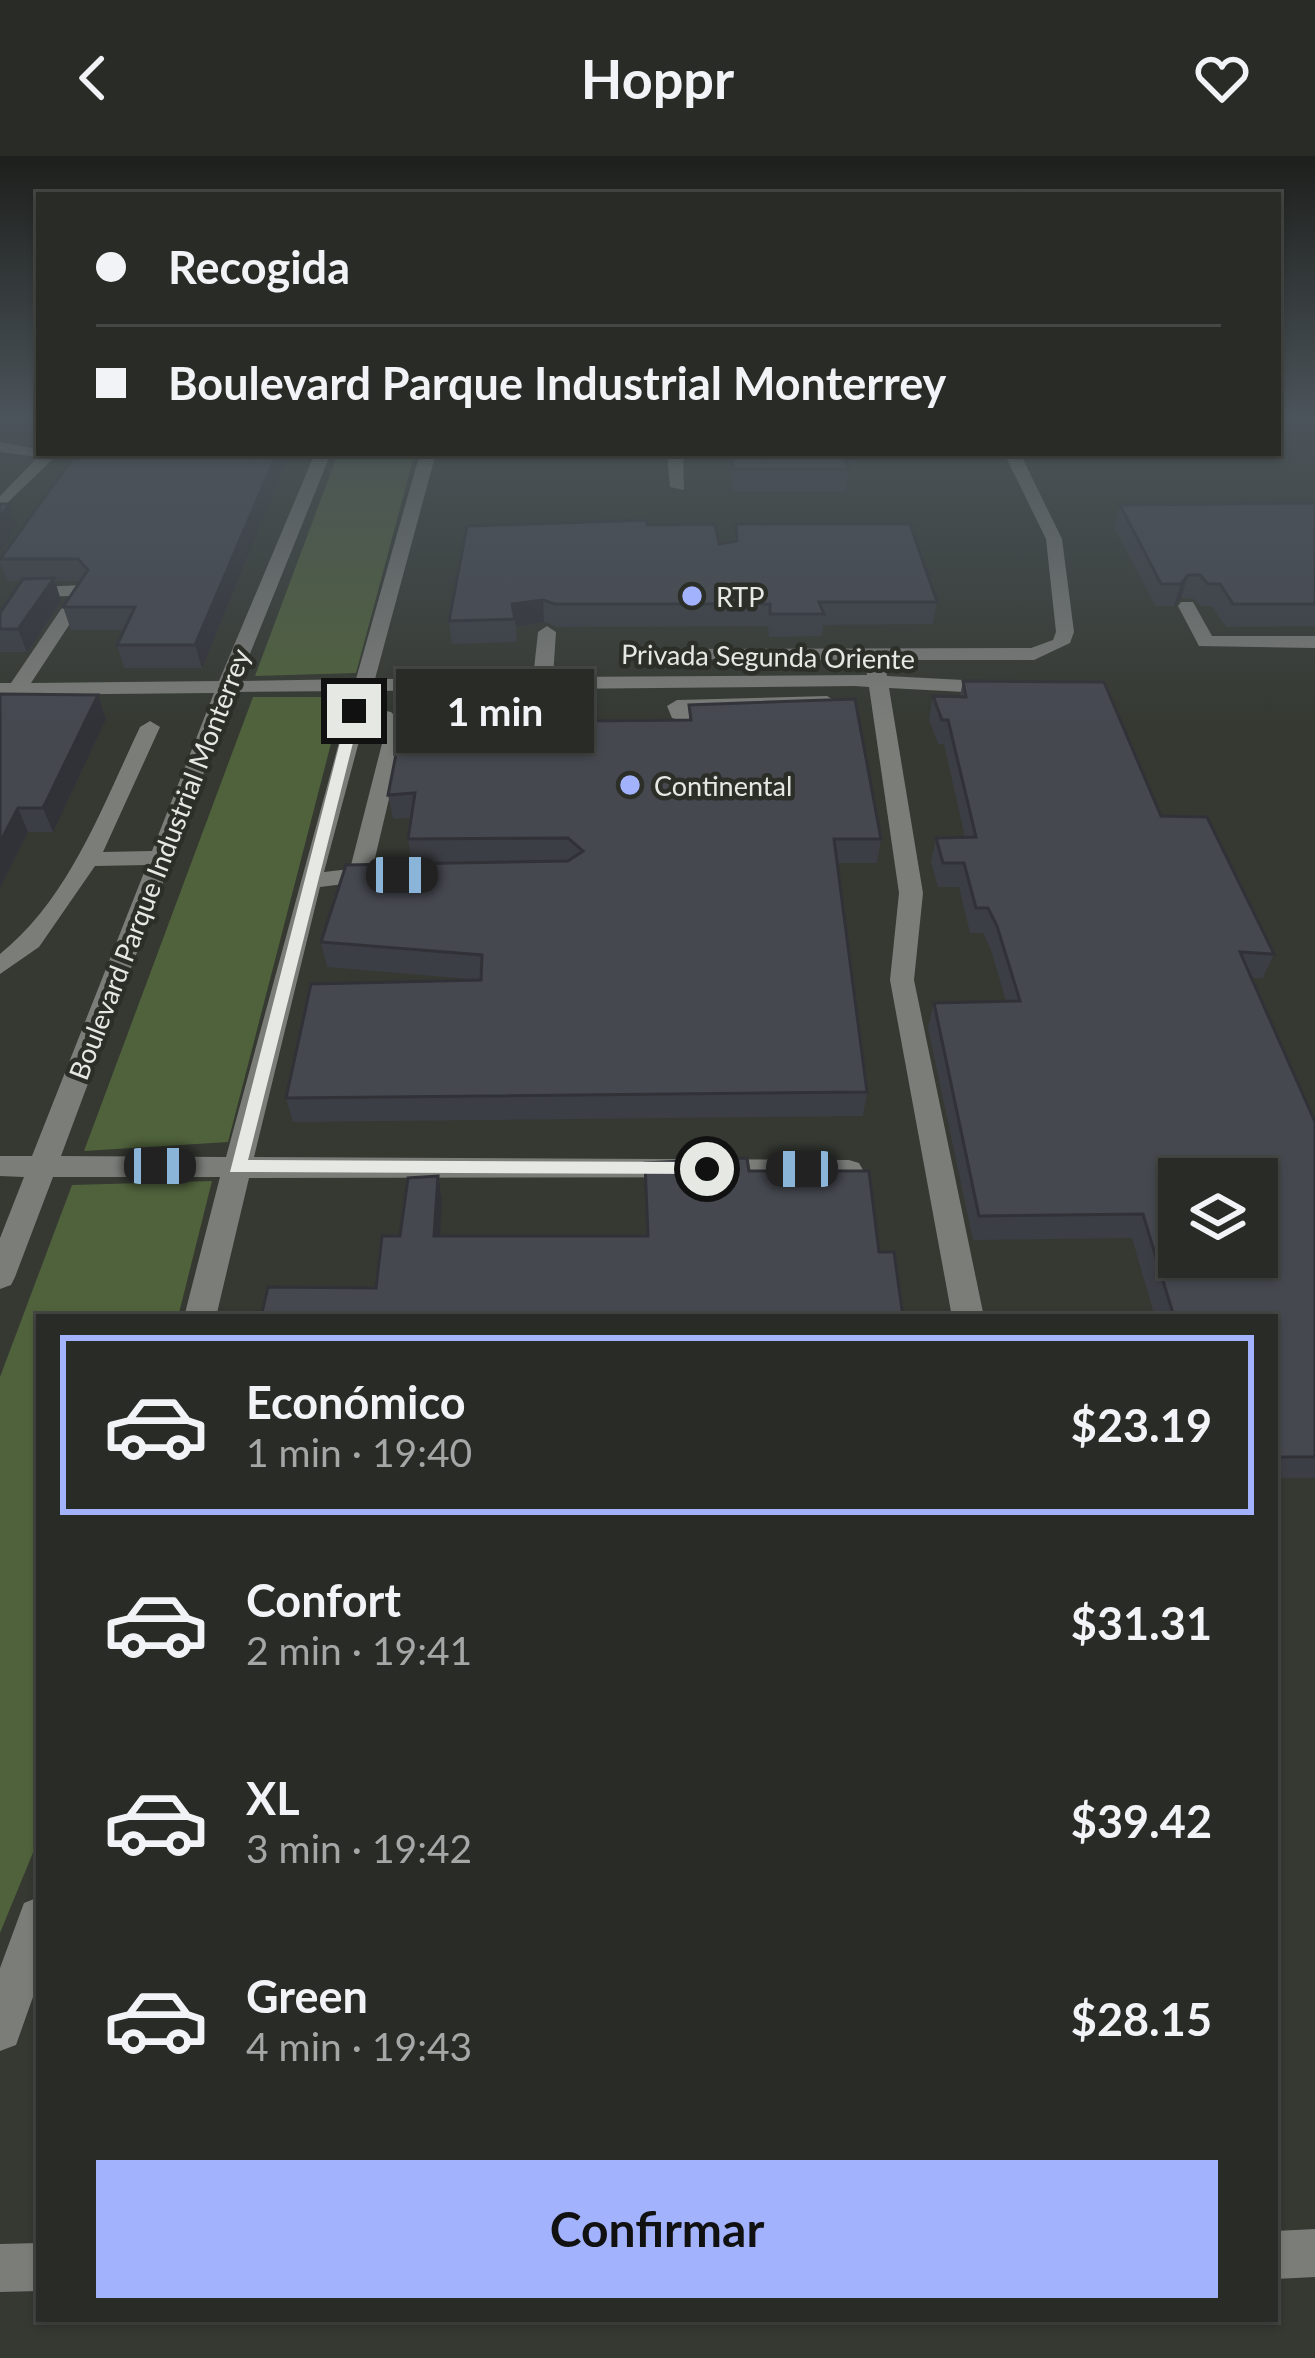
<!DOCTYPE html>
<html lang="es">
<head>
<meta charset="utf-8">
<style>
	:root { --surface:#282b26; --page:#343732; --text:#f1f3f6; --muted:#a5a7a7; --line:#444743; --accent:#a2b2fd }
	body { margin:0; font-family:Lato,sans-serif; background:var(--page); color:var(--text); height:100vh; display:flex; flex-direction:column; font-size:45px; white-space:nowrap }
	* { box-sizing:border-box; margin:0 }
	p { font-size:39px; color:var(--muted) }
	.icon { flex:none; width:66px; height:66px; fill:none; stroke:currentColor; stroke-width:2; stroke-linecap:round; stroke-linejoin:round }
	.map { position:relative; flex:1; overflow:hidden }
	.drawer { position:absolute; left:36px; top:1158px; width:1242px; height:1008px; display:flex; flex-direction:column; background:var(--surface); border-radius:0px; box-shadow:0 3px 9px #0004,0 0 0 3px var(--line) }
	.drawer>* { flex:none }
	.banner { position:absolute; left:36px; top:36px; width:1245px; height:264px; border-radius:0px; box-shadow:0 3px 9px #0004,0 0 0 3px var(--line); display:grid; align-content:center; height:264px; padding:0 60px; background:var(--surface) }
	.controls { position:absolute; left:1158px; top:1002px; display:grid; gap:24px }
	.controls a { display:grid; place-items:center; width:120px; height:120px; border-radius:0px; background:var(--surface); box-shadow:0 3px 9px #0004,0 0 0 3px var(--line); font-size:60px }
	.end { position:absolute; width:54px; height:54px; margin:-27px; border:15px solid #e5e8e3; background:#111; box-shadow:0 0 0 6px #111 }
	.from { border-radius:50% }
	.bubble { position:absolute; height:84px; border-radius:0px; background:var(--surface); box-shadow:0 3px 9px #0004,0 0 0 3px var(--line); font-size:39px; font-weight:700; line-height:84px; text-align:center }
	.car { position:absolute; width:36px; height:72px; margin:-36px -18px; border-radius:15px; box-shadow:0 0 9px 3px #0007; background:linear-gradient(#222 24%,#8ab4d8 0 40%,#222 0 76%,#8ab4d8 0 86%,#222 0) }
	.banner b { display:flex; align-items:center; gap:42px; height:114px; font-size:45px }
	.banner b+b { border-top:3px solid var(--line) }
	.banner i { width:30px; height:30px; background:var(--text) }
	ul { padding:21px 0 0; list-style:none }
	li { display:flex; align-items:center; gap:36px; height:180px; margin:0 24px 18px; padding:0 36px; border:6px solid transparent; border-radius:0px }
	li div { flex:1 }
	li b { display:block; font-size:45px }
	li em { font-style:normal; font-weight:700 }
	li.current { border-color:var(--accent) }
	li>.icon { width:108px; height:108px; stroke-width:1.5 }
	.button { display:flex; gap:24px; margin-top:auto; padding:24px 60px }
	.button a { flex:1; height:138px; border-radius:0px; background:var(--accent); color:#111; font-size:48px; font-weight:700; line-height:138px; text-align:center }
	header { display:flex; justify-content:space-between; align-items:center; height:156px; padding:0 60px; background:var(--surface); font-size:54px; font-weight:700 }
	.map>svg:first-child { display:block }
	.green { fill:#50623c }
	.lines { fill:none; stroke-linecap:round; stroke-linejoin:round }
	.minor { fill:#7b7d79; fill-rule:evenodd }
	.wall { fill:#3c3e45 }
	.shaded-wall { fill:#313238 }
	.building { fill:#464850; stroke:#313238; stroke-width:3; fill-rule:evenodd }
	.route { fill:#e5e8e3 }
	.poi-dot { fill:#a2b2fd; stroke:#2b2f28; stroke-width:4.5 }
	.labels { text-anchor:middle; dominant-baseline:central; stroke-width:9; stroke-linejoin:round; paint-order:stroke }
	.far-poi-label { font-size:27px; fill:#e5e8e3; stroke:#2b2f28; text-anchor:start }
	.far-street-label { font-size:27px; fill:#e5e8e3; stroke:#2b2f28 }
</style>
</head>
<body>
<header><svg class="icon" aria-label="back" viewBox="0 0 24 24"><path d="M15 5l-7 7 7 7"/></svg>Hoppr<svg class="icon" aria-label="heart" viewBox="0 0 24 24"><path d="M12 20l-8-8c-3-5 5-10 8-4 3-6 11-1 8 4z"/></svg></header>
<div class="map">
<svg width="1315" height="2202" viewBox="0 0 1315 2202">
	<rect width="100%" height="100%" fill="#353932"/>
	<!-- green -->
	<path class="green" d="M337 300H414L356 517 255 520Z
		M253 541H343L228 986 84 995Z
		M212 1025 178 1161H39V1682L0 1777V1221L72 1029Z"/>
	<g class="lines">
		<!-- minor -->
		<path class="minor" d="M0 286 59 297 0 354V340L38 301 0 296Z
			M315 297H331L239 525 356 523 420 297H436L375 523 533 522 538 476 547 470 556 476 553 521 867 519 865 504 628 503 626 499 635 493 1031 492 1053 484 1056 476 1046 383 1004 297H1020L1062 383 1074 476 1070 487 1034 504H884L887 520 1002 526 1012 532 1002 538 889 532 923 737 914 824 984 1161H952L890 824 899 737 869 531 855 530 552 533 548 546 541 548 531 542 532 533 372 535 368 551 391 556 406 571 371 719 360 726 320 731 254 1001 849 1004 859 1007 863 1014 859 1021 249 1022 216 1161H184L220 1021H53L15 1121 11 1129 0 1133V1082L24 1021 0 1020V1000H32L147 709 95 710 39 791 0 818V798C69 743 103 649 140 571L150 565 160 571 103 696 152 695 214 537 0 539V527H11L70 440 29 441 7 477 0 479V458L17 432 83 429 92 434 31 527 219 525ZM353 535 226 1001 61 1000 234 536ZM365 563 386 572 350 713 324 716Z
			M667 297H683L684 334 670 331Z
			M1181 446H1193L1212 480H1315V492L1199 490 1178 450Z
			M827 540 842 549 835 561 828 563 688 567 672 562 667 550 677 544Z
			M39 1741V1824L16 1889 0 1895V1812L24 1747Z
			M1315 2073V2121L1275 2123V2075Z
			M39 2087V2135L0 2136V2088Z"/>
	</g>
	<!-- wall -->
	<path class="wall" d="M290 297 202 512H124L117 489 124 474H71L63 451 81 425H55L61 445 27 496H0V457L22 425H7L0 407V401Z
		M730 297H855L854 307H847L849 313 846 336H732Z
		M1315 347V470L1226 471 1212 450H1201L1193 442H1181L1174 450H1155L1114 371 1120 349Z
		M736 368 937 446 933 468 823 469 822 480 769 481 768 470 557 471 544 466 516 471 517 486 452 488 449 465 647 369 719 388 735 386Z
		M963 525 1161 660 1274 798 1263 822H1251L1315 966V1322H1275V1161H1155L1132 1082 973 1084 928 872 934 847 1006 845 991 794 983 777H970L959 731H938L931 706 936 682 965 681 944 588H938L929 563 933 540H960Z
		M0 538 98 539 106 563 53 676H28L0 732Z
		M689 549 881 683 877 707H837L867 936 863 960 293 966 286 942 481 824 327 811 321 786 412 707 408 683 411 662 393 663 388 639 524 565 567 551H583L584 565 689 564Z"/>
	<!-- shaded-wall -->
	<path class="shaded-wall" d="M277 297H290L202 512 195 489Z
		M9 348 17 370 0 396V362Z
		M1188 419 1181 442 1174 450 1181 428Z
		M54 422 61 445 27 496 18 473Z
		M543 444 544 466 516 471 512 448Z
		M98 539 106 563 53 676 43 652Z
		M18 652 28 676 0 732V686Z
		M438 1020 442 1044 439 1103 434 1080Z"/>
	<!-- building -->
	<path class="building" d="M123 297H277L195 489H117L135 451H63L88 414 78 403H0L75 299H122Z
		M732 297H843L849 313H733Z
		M1315 347V448H1233L1220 428H1208L1200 419H1188L1181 428H1161L1120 349Z
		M0 348H9L0 362Z
		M646 364 647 369 715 368 719 388 737 385 736 368H910L937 446H819L824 458H770V448H555L543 444 512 448 515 463 449 465 467 370Z
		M54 422 18 473H0V457L23 423Z
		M963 525 1104 526 1161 660 1207 661 1274 798 1240 796 1315 966V1301H1275V1161H1174L1143 1058 979 1060 934 847 1020 845 997 770 988 752H976L964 707H943L936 682 976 681 948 564H942L933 540 966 541ZM1179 1023H1257V1101H1179Z
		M0 538 98 539 43 652H18L0 686Z
		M855 543 881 683H834L867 936 286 942 311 828 481 824 482 799 321 786 346 709 568 705 583 695 568 682 408 683 415 637 388 639 401 573H425L426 565H524V545L567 544 566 551H583L582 565 691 564 689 549Z
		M747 1002 749 1015H869L879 1096H894L903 1161H261L268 1131 376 1132 382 1080H400L408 1022 438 1020 434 1080H648L645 1007Z"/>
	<!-- sky -->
	<linearGradient id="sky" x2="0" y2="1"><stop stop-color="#1d1f1c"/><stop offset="0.46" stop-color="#4b545a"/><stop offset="1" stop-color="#4b545a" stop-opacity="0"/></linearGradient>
	<rect width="1315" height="568" fill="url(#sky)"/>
	<!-- route -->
	<path class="route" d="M354 551 361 555 248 1004 707 1006 717 1013 714 1018 230 1016 348 555Z"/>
	<!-- markers -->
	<g class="poi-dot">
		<circle cx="692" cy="440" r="12"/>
		<circle cx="630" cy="629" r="12"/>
	</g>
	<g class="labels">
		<!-- far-poi labels -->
		<g class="far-poi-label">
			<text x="716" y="440">RTP</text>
			<text x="654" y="629">Continental</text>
		</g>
		<!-- far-street labels -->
		<g class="far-street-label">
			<text transform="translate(768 500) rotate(1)">Privada Segunda Oriente</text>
			<text transform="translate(159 708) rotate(-69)">Boulevard Parque Industrial Monterrey</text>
		</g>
	</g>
</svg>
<div class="controls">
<a><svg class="icon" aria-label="layers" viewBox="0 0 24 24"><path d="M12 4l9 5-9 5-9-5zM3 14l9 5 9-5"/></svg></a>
</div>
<i class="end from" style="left:707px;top:1013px"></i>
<i class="end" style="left:354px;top:555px"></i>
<div class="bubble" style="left:396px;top:513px;width:198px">1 min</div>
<i class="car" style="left:402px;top:719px;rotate:90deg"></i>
<i class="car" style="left:160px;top:1010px;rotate:90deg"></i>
<i class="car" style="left:802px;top:1013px;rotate:270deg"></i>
<div class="banner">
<b><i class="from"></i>Recogida</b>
<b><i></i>Boulevard Parque Industrial Monterrey</b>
</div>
<section class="drawer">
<ul>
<li class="current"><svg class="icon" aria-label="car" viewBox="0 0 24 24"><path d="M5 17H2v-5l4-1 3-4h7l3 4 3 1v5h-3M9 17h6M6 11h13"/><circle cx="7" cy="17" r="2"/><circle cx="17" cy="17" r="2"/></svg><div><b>Económico</b><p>1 min · 19:40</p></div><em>$23.19</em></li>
<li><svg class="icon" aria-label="car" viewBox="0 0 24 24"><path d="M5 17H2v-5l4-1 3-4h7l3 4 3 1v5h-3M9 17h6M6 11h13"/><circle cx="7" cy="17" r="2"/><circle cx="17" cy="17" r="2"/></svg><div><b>Confort</b><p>2 min · 19:41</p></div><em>$31.31</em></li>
<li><svg class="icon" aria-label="car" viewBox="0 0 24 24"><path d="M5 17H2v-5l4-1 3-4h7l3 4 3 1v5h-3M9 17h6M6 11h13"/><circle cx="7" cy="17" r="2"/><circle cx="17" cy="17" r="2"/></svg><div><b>XL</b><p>3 min · 19:42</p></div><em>$39.42</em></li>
<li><svg class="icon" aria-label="car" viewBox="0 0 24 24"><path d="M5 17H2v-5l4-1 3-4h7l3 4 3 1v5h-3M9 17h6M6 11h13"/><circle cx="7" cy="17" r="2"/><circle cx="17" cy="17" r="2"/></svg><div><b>Green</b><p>4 min · 19:43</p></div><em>$28.15</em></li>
</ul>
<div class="button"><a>Confirmar</a></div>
</section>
</div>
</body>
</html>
